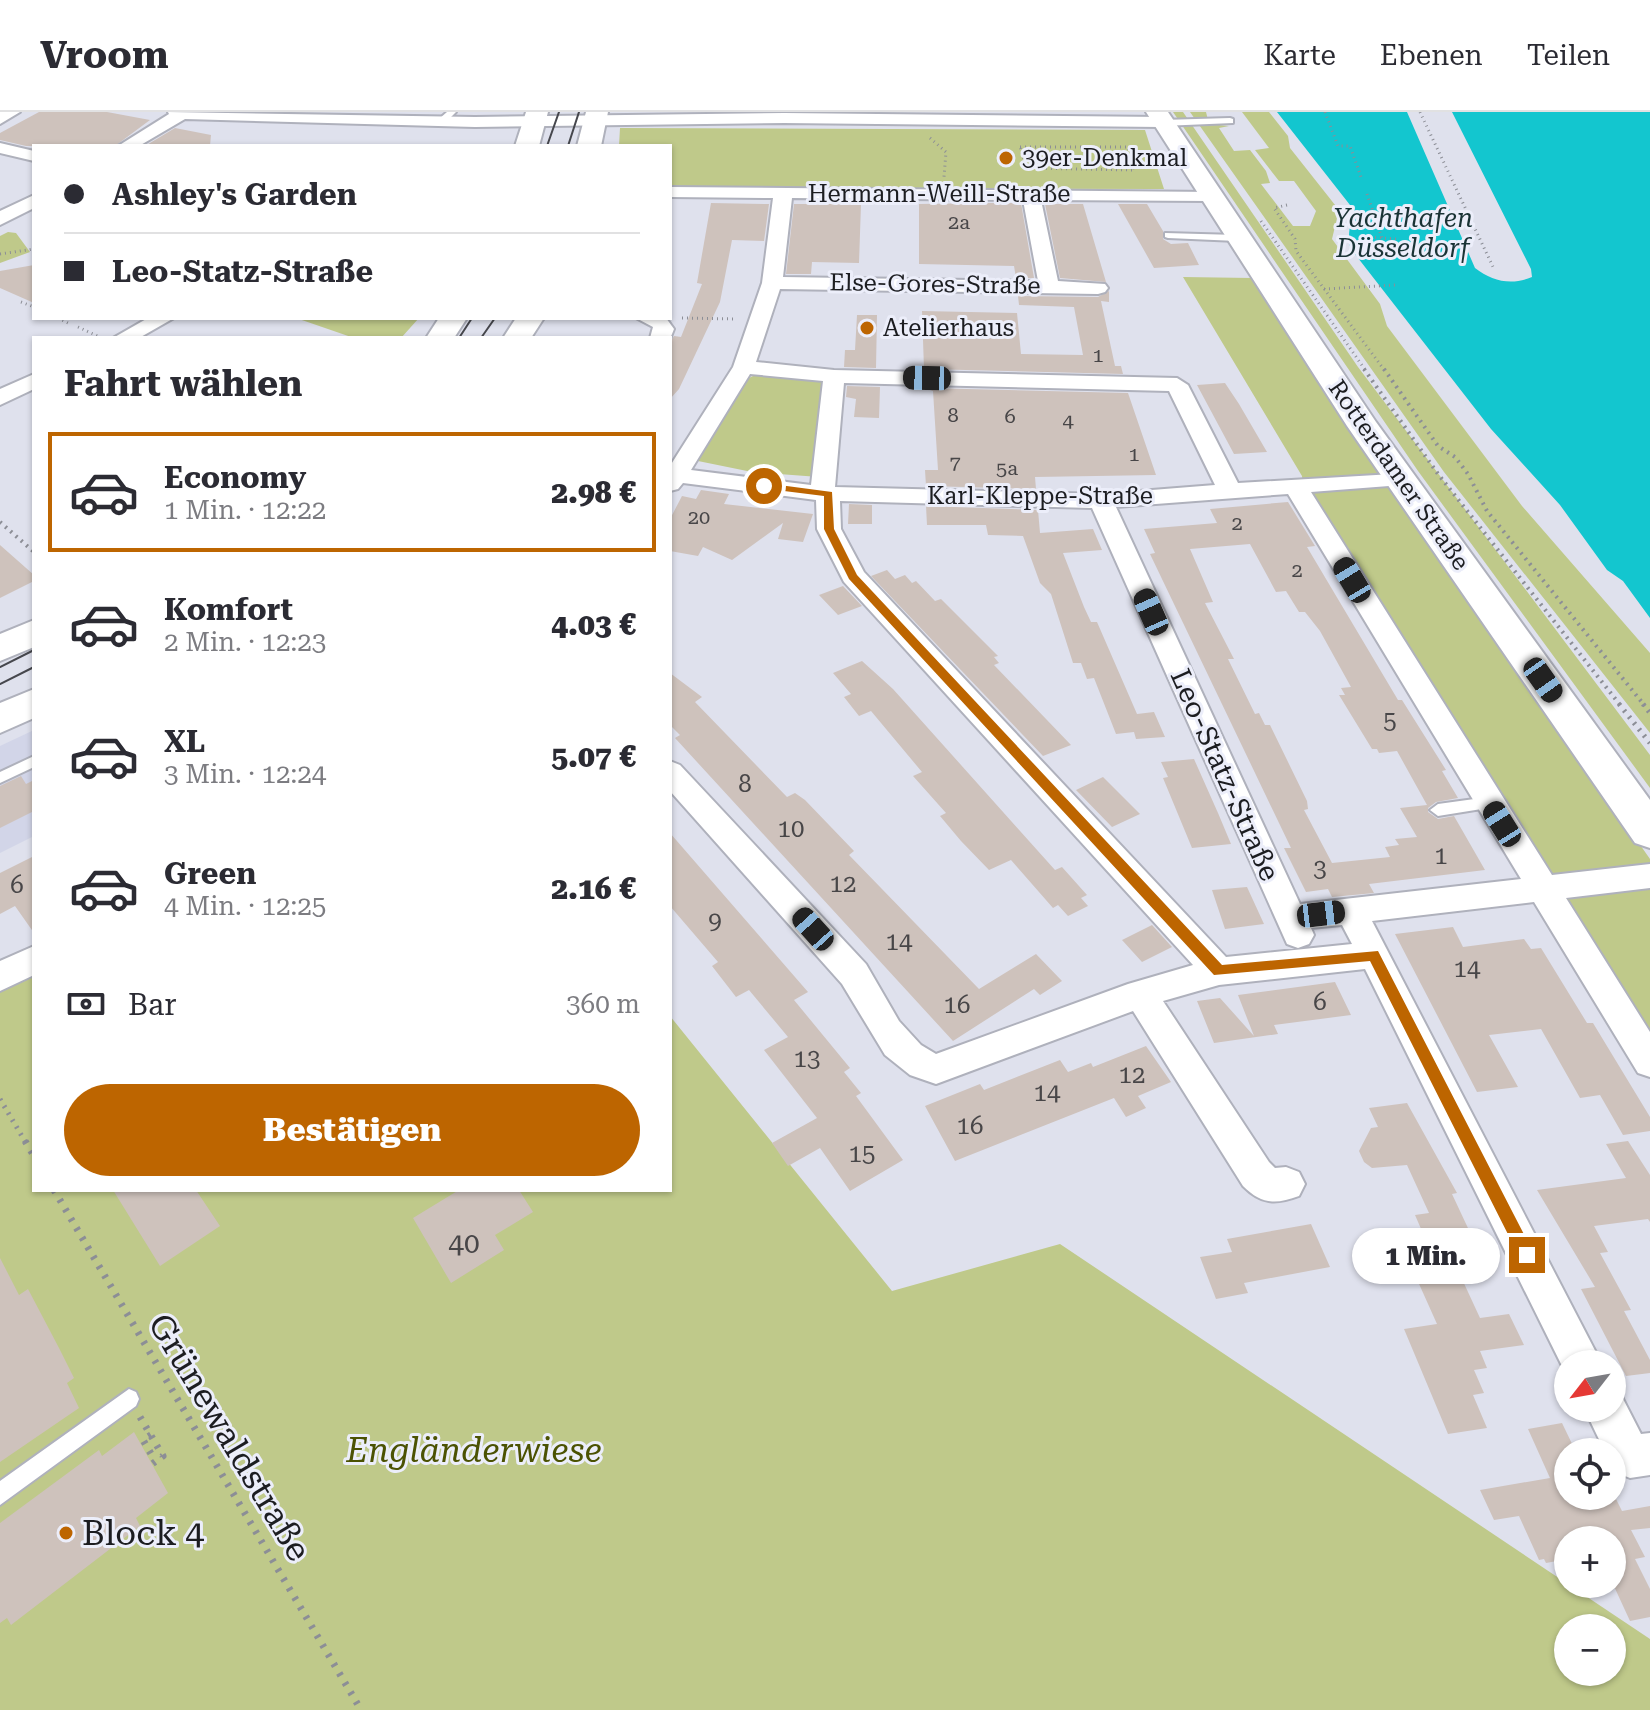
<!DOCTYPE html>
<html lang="de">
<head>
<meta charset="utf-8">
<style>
	:root { --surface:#fff; --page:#f2f2f3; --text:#2b2b33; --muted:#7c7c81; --line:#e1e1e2; --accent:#bd6500 }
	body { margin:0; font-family:"Roboto Serif",serif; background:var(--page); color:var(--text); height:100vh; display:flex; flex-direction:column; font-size:30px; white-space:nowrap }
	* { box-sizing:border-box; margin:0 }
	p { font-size:26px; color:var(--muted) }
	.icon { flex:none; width:44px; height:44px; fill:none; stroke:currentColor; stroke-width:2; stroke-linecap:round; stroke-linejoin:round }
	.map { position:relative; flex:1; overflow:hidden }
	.drawer { position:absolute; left:32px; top:224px; width:640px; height:856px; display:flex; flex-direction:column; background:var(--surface); border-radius:0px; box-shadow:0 2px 6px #0004 }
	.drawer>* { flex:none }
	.hud { position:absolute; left:32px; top:32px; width:640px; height:176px; border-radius:0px; box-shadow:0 2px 6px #0004; display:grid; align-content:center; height:176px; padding:0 32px; background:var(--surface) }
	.needle { width:52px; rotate:239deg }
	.controls { position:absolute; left:1554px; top:1238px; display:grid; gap:16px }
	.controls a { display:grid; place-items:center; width:72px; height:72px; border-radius:50%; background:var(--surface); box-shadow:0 2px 6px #0004; font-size:40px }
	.end { position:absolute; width:36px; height:36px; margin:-18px; border:10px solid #bd6500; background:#fff; box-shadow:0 0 0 4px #fff }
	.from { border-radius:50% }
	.bubble { position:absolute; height:56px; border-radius:28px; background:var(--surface); box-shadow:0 2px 6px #0004; font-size:26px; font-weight:800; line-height:56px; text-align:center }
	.car { position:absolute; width:24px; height:48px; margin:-24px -12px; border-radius:10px; box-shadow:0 0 6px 2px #0007; background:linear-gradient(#222 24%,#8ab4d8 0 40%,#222 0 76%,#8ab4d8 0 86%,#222 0) }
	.hud b { display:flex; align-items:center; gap:28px; height:76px; font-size:30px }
	.hud b+b { border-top:2px solid var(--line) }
	.hud i { width:20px; height:20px; background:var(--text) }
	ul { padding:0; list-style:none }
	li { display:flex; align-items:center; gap:24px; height:120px; margin:0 16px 12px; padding:0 16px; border:4px solid transparent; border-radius:0px }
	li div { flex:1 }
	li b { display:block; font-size:30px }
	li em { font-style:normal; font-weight:800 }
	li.on { border-color:var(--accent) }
	li>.icon { width:72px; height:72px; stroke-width:1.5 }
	h2 { padding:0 32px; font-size:36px; line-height:96px }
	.pay { display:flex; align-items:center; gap:20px; height:88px; padding:0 32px; font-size:30px }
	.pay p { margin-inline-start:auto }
	.primary-button { display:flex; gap:16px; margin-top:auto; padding:16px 32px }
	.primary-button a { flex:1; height:92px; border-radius:48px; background:var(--accent); color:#fff; font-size:32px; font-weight:800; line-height:92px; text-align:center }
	header { display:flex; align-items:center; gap:48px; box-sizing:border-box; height:112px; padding:0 40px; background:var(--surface); border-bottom:2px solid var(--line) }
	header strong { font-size:38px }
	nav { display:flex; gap:44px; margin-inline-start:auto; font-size:28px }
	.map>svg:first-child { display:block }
	.built { fill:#d2d5e8 }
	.green { fill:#bfc98a; fill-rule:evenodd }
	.water { fill:#13c6cf }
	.building { fill:#cec2bc; fill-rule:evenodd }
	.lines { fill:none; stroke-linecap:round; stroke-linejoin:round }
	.lane-casing { stroke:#afb1bc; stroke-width:4 }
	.street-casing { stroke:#afb1bc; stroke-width:4 }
	.secondary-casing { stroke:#afb1bc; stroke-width:4 }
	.path-far3 { stroke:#8c8e96; stroke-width:3; stroke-dasharray:1 4; stroke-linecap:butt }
	.path-far2 { stroke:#8c8e96; stroke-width:4; stroke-dasharray:2 5; stroke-linecap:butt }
	.path-far1 { stroke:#8c8e96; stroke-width:5; stroke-dasharray:2 6; stroke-linecap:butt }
	.path { stroke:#8c8e96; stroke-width:7; stroke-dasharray:3 8; stroke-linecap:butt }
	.lane { fill:#fff; fill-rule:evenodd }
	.street { fill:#fff; fill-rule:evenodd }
	.secondary { fill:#fff; fill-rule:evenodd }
	.tram { stroke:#46474d; stroke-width:2 }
	.route { fill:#bd6500 }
	.poi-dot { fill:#bd6500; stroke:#eceefa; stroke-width:3 }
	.labels { text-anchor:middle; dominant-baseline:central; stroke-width:6; stroke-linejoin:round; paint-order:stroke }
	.far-number-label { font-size:20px; fill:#484648 }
	.far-poi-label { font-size:24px; fill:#1c1d21; stroke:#eceefa; text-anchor:start }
	.far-street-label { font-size:24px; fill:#1c1d21; stroke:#eceefa }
	.number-label { font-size:24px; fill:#484648 }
	.far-water-label { font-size:26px; font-style:italic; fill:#1a3335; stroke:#eceefa }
	.street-label { font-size:28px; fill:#1c1d21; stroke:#eceefa }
	.near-number-label { font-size:28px; fill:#484648 }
	.near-street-label { font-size:34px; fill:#1c1d21; stroke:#eceefa }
	.near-park-label { font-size:34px; font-style:italic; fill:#4b5203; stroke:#eceefa }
	.near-poi-label { font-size:34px; fill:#1c1d21; stroke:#eceefa; text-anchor:start }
</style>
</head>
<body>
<header>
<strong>Vroom</strong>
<nav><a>Karte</a><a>Ebenen</a><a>Teilen</a></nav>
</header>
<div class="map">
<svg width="1650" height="1598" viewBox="0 0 1650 1598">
	<rect width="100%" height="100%" fill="#dfe1ed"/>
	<!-- built -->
	<path class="built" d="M34 618V724L0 741V634Z"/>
	<!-- green -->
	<path class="green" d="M1173 0H1183L1358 255 1650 643V676L1418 359Z
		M1190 0H1206L1209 12 1229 14 1219 16 1234 39 1250 38 1266 59 1270 71 1261 72 1293 114H1310L1316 99 1294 69H1279L1255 38 1269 36 1242 0H1269L1288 24 1290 36 1339 98 1332 127 1380 192 1387 214 1522 394 1650 541V621L1444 360Z
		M620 16 1145 18 1164 77 670 76V34H619Z
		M8 120 16 121 30 140 0 151V124Z
		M1183 165 1252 166 1386 370 1650 747V933L1304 383 1302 364Z
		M296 206H419L401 226H354Z
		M759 261 829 267 819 365 752 360 698 349 745 268Z
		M34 853V1078H670V904L892 1179 1060 1132 1650 1527V1598H0V871ZM1568 1516H1612V1560H1568Z"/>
	<!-- water -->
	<path class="water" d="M1277 0H1407L1475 156C1492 169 1511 174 1532 165L1531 157 1452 0H1650V506L1623 469 1607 458 1560 393 1491 317 1351 137C1345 124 1354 108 1350 93Z"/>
	<!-- building -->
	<path class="building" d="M39 0H107L150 8 115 34H26L0 28V21Z
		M175 16 211 23 210 34H145Z
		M711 91 769 92 764 129 732 128 720 190 679 277 670 287V230L674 224 681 225 702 172 697 171Z
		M988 91H1021L1034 166H1016L1014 154 919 152V92Z
		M794 92H861L859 151 812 150 811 162H786Z
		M1045 92H1083L1106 170 1060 166Z
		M1118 92H1147L1163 119V127L1171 132 1188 131 1199 153 1154 156Z
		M34 153V191L0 176V159Z
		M1109 179V190L1101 189 1115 254H1121L1123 262 924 257 922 199 1017 201 1021 242 1083 243 1074 195 1019 193 1018 184 1098 185Z
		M857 203H877L876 256 844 255 845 238H855Z
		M1225 271 1239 292 1267 340 1234 342 1197 273Z
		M847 274 880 275 879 306 854 305 856 287 846 285Z
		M925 276 1128 281 1156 363 1035 365 1036 377 926 374 925 358H938L933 279Z
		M701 378 729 382 724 392 813 402 803 430 778 427 783 411 732 448 703 435 698 444 670 439V407L682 384 696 387Z
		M1288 390 1315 434 1307 435 1398 588H1402L1446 658 1442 659 1458 686 1436 690 1428 696V700L1438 707 1454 704 1485 758 1369 772 1374 781 1332 785 1328 777 1306 780 1284 736H1291L1150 442 1155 441 1144 417 1217 411 1210 397ZM1250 432 1276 480 1286 479 1299 500H1305L1320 519 1351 575 1341 576 1345 583H1339L1372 637H1377L1379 641 1397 639 1427 693 1400 696 1417 725 1395 727 1399 733 1385 735 1390 745 1332 751 1304 698 1308 697 1307 689 1270 613H1265L1259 601 1255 602 1228 547H1234L1205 491 1213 490 1190 437Z
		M849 392 872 393V412H848Z
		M926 394 1038 398 1040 421 1093 417 1102 438 1063 441 1084 495 1091 510H1097L1137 602 1154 600 1165 625 1136 627 1134 620 1116 622 1094 566 1087 567 1081 551H1073L1051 482 1040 471 1023 424 988 423 986 413H927Z
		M0 433 34 463V469L0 486Z
		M887 458 895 467 905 463 912 471 916 469 935 489 941 487 998 544 994 545 999 551 994 553 1071 633 1043 644 871 464Z
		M843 474 862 494 838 503 819 483Z
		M862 549 893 577 1055 758 1062 755 1087 783 1081 786 1088 794 1068 804 1058 793 1053 796 1011 748 989 758 961 729 940 704 946 701 913 664 922 660 871 599 859 604 844 585 851 582 833 561Z
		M670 561 702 585 695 590 787 685 795 681 805 688 854 739 849 743 979 877 1036 842 1062 869 1040 883 1034 877 953 929 675 626 680 623 670 613Z
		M1194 647 1218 701 1231 732 1192 736 1163 666 1168 665 1161 650Z
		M21 664 26 672 34 668V699L0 716V674Z
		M1103 665 1140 702 1112 715 1076 678Z
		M670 721 808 880 794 888 850 956 844 960 861 981 856 984 903 1048 850 1079 820 1036 788 1054 772 1031 817 1006 764 938 788 925 749 878 736 885 712 854 718 850 670 794Z
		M34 744V821L15 794 0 802V761Z
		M1247 775 1264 812 1225 817 1212 778Z
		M1152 813 1172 835 1142 850 1122 828Z
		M1453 815 1463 835 1524 827 1531 837 1541 836 1587 911H1593L1650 1005V1019L1623 1023 1600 983 1580 986 1541 917 1489 923 1518 975 1477 980 1395 822Z
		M1335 870 1351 903 1274 913 1278 922 1214 931 1197 889 1220 886 1254 924 1238 883Z
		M1146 934 1171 970 1138 984 1146 996 1126 1005 1114 986 955 1049 925 994 980 972 984 978 1060 948 1068 960 1091 951 1093 955Z
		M1407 991 1457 1081 1452 1082 1490 1163 1462 1167 1480 1206 1509 1202 1524 1233 1480 1239 1487 1256 1474 1258 1484 1281 1473 1283 1487 1316 1448 1322 1404 1217 1437 1212 1411 1154 1425 1152 1414 1128 1425 1126 1415 1103 1429 1101 1407 1053 1372 1056 1364 1050 1359 1039 1371 1016 1378 1015 1369 996Z
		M1628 1029 1650 1063V1110L1648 1107 1594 1114 1608 1140 1600 1141 1631 1198 1624 1199 1650 1248V1261L1626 1264 1581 1177 1595 1175 1537 1078 1626 1066 1606 1032Z
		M113 1078H196L220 1114 160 1154Z
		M459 1078H519L533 1100 495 1123 504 1138 451 1171 413 1106Z
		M1311 1112 1330 1155 1244 1171 1248 1181 1216 1187 1200 1145 1232 1140 1227 1127Z
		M0 1146 19 1183 28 1177 59 1236 74 1266 67 1271 79 1296 0 1350Z
		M1562 1311 1576 1340H1568V1384H1581L1586 1395 1612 1391V1379L1622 1399 1650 1394V1416L1631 1418 1645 1445 1635 1447 1650 1477V1505L1630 1509 1612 1470V1428H1568V1447L1546 1451 1544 1447 1539 1448 1519 1404 1494 1408 1480 1378 1550 1366 1528 1317Z
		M134 1320 168 1381 136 1406 140 1414 123 1427 11 1513 7 1506 0 1511V1411L99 1338 102 1344Z"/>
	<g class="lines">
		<defs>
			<path id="lane" d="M447 0H456L445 11H439V7Z
				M1230 6 1233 7V11L1162 14 1158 11 1162 8Z
				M1165 121 1237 123 1242 126 1237 129 1168 126 1165 125Z
				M34 644V655L0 671V660Z
				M1489 685 1496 691 1494 695 1438 704 1430 698 1438 692Z
				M129 1277 136 1280 139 1287 136 1294 0 1393V1369Z"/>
			<path id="street" d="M0 0H20L0 12Z
				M168 0 475 5 784 1 1161 5 1169 10 1161 15 784 11 475 15 185 7 139 34H118L169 2Z
				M0 31 34 39V49L0 41Z
				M670 75 1215 80V88L1209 89 1041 88 1058 169 1105 172 1108 176 1105 180 1098 182 780 177 756 250 834 258 1177 266 1188 273 1238 371 1410 361 1414 366 1402 373 1311 380 1552 763 1650 752V776L1566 786 1650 920V965L1638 961 1534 790 1372 809 1602 1252H1568V1266L1365 857 1219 873 1163 889 1269 1050 1275 1056 1286 1055 1299 1060 1305 1072 1299 1084C1275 1093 1261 1092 1243 1074L1133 899 936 972 910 963 885 943 842 872 670 679V649L680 653 866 852 899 909 921 933 936 942 1128 872 1193 853 844 470 817 417 816 388 683 371 678 377 670 379V354L733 255 762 171 773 86 670 85ZM792 86 1023 88 1038 169 783 165ZM750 262 823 269 811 373 691 358ZM844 271 1169 279 1215 373 1101 382 835 375ZM1288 382 1521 767 1300 792 1116 395ZM840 389 1092 396 1287 832 1298 836 1309 832 1314 823 1311 816 1342 813 1352 832 1226 845 864 460 841 417Z
				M34 83V96L0 113V99Z
				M148 206H174L139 226H113Z
				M636 206H666L674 217 670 227 650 226 653 215Z
				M34 262V277L0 293V277Z
				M34 834V863L0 879V849Z
				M1612 1278 1620 1281 1641 1322 1650 1321V1363L1630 1366 1615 1360 1612 1340H1605L1584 1296H1612Z"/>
			<path id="secondary" d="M526 0H548L539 34H515Z
				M586 0H608L601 34H577Z
				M1146 0H1168L1376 310 1650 688V736L1635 731 1347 314Z
				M439 206H467L454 226H426Z
				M516 206H544L531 226H503Z
				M34 508V535L0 549V522Z
				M34 577V606L0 621V591Z"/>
		</defs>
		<!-- lane casing -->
		<use href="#lane" class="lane-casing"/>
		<!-- street casing -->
		<use href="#street" class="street-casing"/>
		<!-- secondary casing -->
		<use href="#secondary" class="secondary-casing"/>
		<!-- path-far3 -->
		<path class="path-far3" d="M1325 0 1338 34H1350L1361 65
			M1420 0 1494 157
			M930 26 946 40 944 65
			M1020 35H1128L1135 58 1027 56Z
			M1367 82 1382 126 1381 133
			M1287 93 1274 96 1295 127 1296 139 1385 259
			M1261 109 1366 259
			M1370 125 1396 127
			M0 142 34 137
			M1324 177 1395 173
			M21 190 34 195
			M58 206 68 211
			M682 206 736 207
			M78 215 102 226"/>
		<!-- path-far2 -->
		<path class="path-far2" d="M1364 257 1438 362 1621 594
			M1384 257 1438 334 1455 345 1468 362 1487 399 1645 594
			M0 410 34 440"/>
		<!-- path-far1 -->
		<path class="path-far1" d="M1619 592 1650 631
			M1643 592 1650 601
			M0 987 26 1031"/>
		<!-- path -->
		<path class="path" d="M25 1029 34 1044
			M54 1078 361 1598
			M140 1305 163 1344 152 1352
			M151 1323 143 1328 154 1347"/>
		<!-- lane -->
		<use href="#lane" class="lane"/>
		<!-- street -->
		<use href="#street" class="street"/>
		<!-- secondary -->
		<use href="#secondary" class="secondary"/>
		<!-- tram -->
		<path class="tram" d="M547 34 559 0
			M568 34 579 0
			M459 226 472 206
			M481 226 495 206
			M0 555 34 538
			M0 572 34 555"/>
	</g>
	<!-- route -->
	<path class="route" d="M764 371 832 380 834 417 857 463 1222 853 1378 839 1532 1138V1148H1521L1370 849 1214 863 849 467 824 417V384L761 376Z"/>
	<!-- markers -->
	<g class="poi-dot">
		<circle cx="1006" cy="46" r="8"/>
		<circle cx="867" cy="216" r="8"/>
		<circle cx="66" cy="1421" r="8"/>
	</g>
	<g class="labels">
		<!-- far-number labels -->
		<g class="far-number-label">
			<text x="959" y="110">2a</text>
			<text x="1098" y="243">1</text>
			<text x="953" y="303">8</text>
			<text x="1010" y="304">6</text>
			<text x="1068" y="308">4</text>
			<text x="1134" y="342">1</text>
			<text x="955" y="351">7</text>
			<text x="1007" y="356">5a</text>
			<text x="699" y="405">20</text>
			<text x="1237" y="411">2</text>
			<text x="1297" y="458">2</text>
		</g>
		<!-- far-poi labels -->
		<g class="far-poi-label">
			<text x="1022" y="46">39er-Denkmal</text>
			<text x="883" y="216">Atelierhaus</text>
		</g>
		<!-- far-street labels -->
		<g class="far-street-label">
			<text x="939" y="82">Hermann-Weill-Straße</text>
			<text transform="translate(935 172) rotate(1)">Else-Gores-Straße</text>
			<text transform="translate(1399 363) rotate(55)">Rotterdamer Straße</text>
			<text x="1040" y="384">Karl-Kleppe-Straße</text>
		</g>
		<!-- number labels -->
		<g class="number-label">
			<text x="1390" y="609">5</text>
			<text x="745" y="672">8</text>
			<text x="791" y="717">10</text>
			<text x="1441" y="744">1</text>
			<text x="1320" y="757">3</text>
			<text x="843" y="772">12</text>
			<text x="17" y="773">6</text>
			<text x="715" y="809">9</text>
			<text x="899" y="830">14</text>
			<text x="1467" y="857">14</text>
			<text x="1320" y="890">6</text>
			<text x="957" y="893">16</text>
			<text x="807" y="947">13</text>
			<text x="1132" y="963">12</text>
			<text x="1047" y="981">14</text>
			<text x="970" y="1014">16</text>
			<text x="862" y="1042">15</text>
		</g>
		<!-- far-water labels -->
		<g class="far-water-label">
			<text x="1403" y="106">Yachthafen<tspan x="1403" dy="30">Düsseldorf</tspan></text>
		</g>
		<!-- street labels -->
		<g class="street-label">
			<text transform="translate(1225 663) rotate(66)">Leo-Statz-Straße</text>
		</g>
		<!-- near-number labels -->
		<g class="near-number-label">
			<text x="464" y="1131">40</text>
		</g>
		<!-- near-street labels -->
		<g class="near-street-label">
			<text transform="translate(230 1325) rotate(59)">Grünewaldstraße</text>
		</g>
		<!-- near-park labels -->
		<g class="near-park-label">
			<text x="474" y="1338">Engländerwiese</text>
		</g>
		<!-- near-poi labels -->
		<g class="near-poi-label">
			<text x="82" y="1421">Block 4</text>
		</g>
	</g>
</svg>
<div class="controls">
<a><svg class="needle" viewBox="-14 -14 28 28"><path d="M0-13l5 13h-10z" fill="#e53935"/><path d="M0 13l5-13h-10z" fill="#7c7c81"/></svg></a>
<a><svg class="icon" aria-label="locate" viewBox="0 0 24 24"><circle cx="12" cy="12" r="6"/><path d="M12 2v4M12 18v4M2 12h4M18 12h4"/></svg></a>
<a>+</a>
<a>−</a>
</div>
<i class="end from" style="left:764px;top:374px"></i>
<i class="end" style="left:1527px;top:1143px"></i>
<div class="bubble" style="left:1352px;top:1116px;width:148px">1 Min.</div>
<i class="car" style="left:927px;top:266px;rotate:271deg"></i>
<i class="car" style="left:1352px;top:468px;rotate:329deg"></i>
<i class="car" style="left:1151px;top:500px;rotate:336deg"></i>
<i class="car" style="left:1543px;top:568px;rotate:145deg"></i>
<i class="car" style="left:1502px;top:712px;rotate:328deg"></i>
<i class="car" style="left:1321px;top:802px;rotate:83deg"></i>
<i class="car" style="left:813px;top:817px;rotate:318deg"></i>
<div class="hud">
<b><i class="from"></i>Ashley's Garden</b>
<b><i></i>Leo-Statz-Straße</b>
</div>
<section class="drawer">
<h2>Fahrt wählen</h2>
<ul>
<li class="on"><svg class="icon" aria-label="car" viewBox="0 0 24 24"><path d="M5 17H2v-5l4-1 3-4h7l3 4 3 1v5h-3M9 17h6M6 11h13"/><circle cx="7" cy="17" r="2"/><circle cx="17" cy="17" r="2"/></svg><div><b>Economy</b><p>1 Min. · 12:22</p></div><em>2.98 €</em></li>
<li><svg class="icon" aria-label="car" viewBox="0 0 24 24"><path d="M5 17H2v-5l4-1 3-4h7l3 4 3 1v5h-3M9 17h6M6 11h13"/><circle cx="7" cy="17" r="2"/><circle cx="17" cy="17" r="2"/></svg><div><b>Komfort</b><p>2 Min. · 12:23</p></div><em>4.03 €</em></li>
<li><svg class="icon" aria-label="car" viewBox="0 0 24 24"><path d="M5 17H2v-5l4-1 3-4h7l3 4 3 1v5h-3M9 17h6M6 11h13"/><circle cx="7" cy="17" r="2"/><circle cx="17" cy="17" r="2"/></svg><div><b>XL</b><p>3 Min. · 12:24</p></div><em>5.07 €</em></li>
<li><svg class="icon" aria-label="car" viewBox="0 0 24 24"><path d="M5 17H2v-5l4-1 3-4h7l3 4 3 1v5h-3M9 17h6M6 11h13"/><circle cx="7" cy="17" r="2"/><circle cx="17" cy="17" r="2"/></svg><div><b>Green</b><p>4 Min. · 12:25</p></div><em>2.16 €</em></li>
</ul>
<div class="pay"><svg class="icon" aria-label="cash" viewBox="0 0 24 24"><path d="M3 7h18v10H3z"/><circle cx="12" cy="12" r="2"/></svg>Bar<p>360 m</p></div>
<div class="primary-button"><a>Bestätigen</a></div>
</section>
</div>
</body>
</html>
